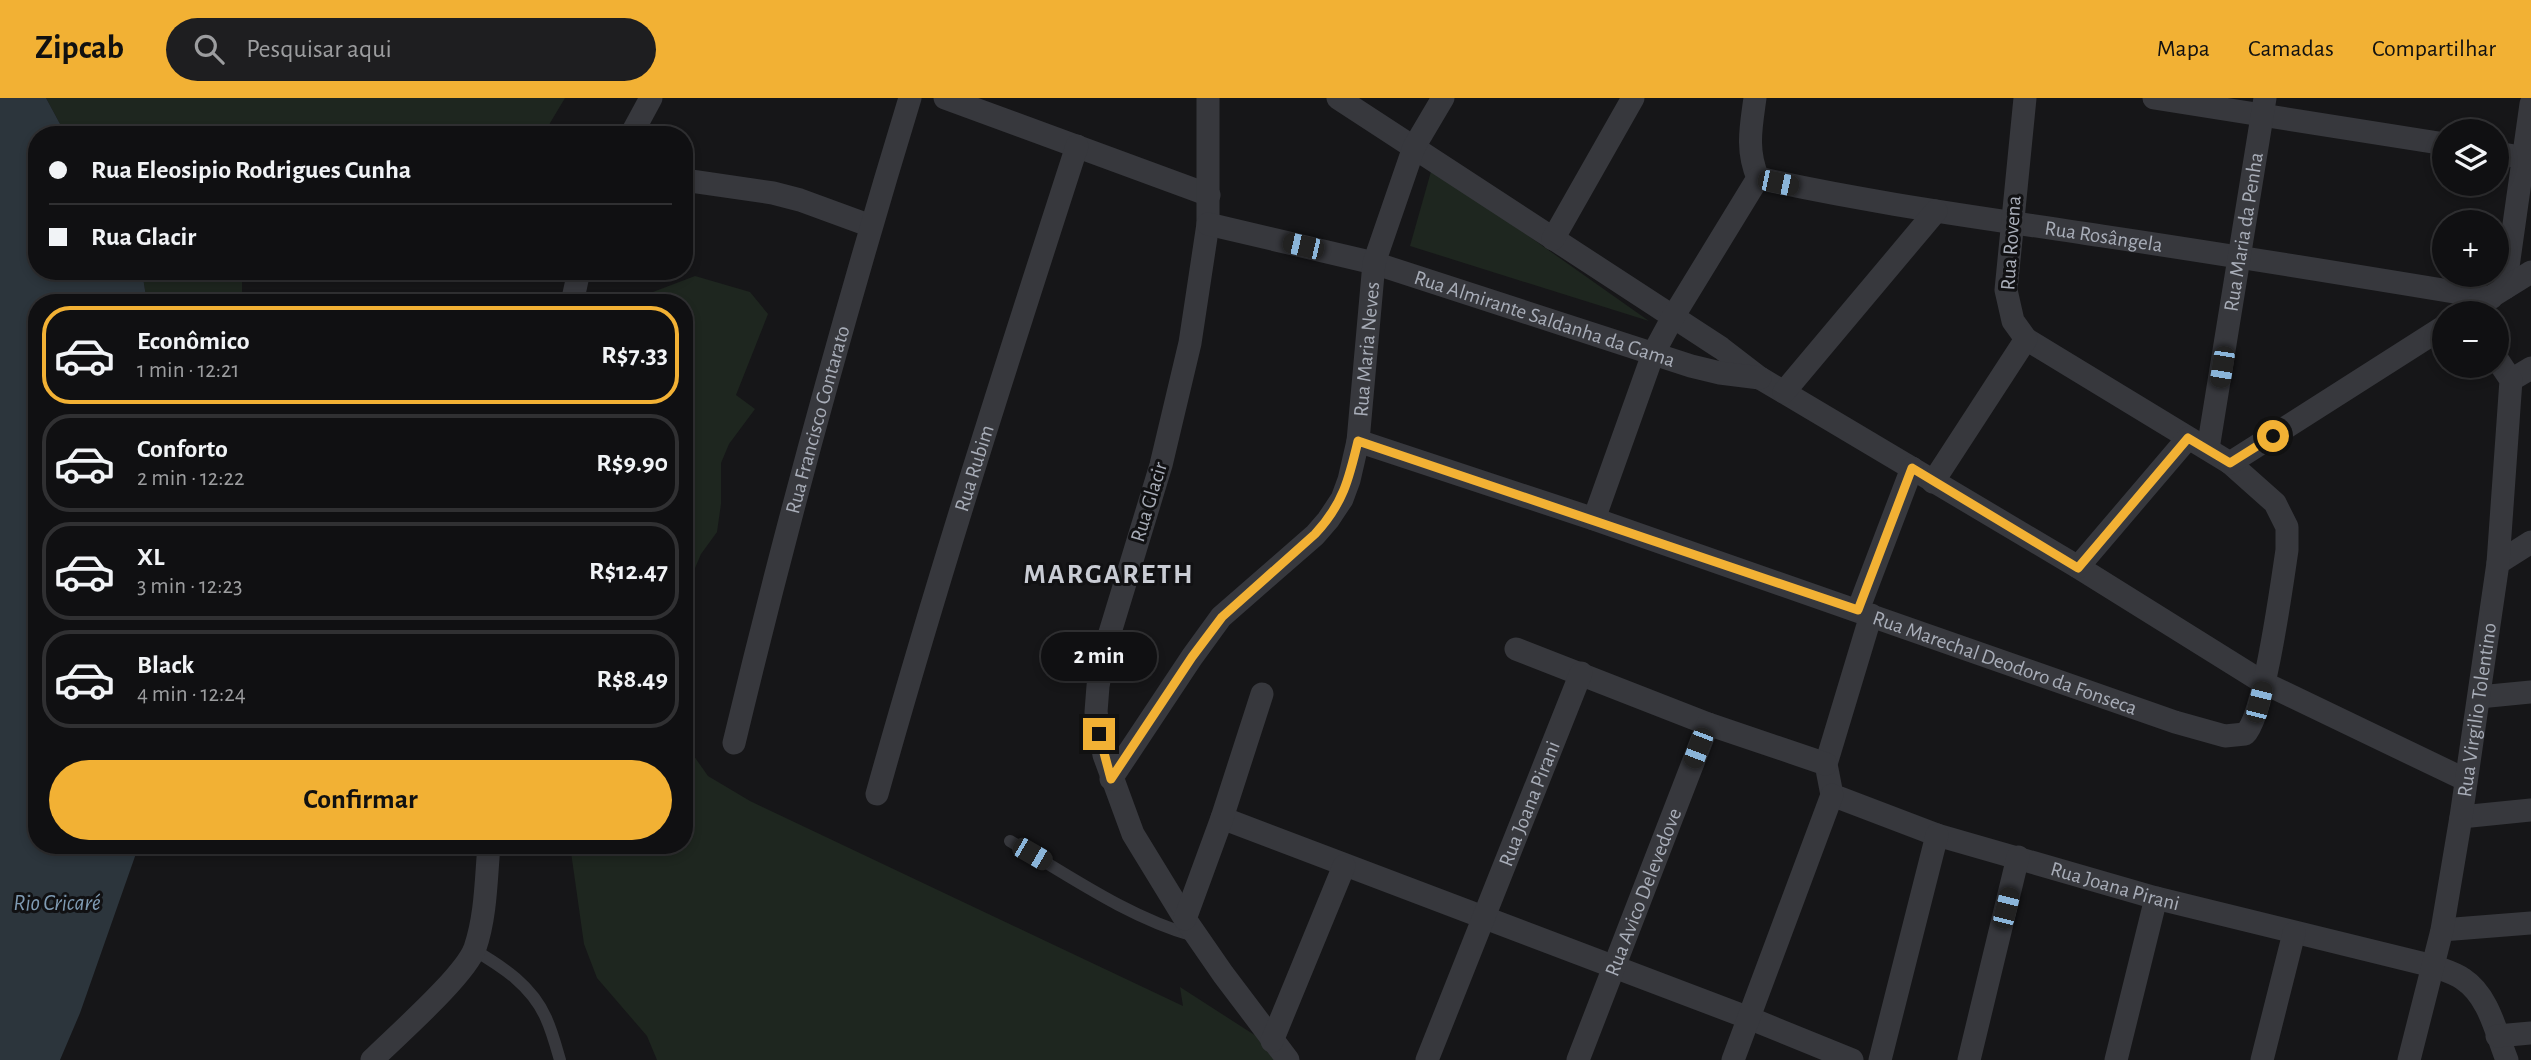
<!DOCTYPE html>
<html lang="pt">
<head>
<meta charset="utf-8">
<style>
	:root { --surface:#101012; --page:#1e1e20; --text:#f1f3f6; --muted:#9c9d9f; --line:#303032; --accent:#f2b134 }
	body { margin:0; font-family:"Alegreya Sans",sans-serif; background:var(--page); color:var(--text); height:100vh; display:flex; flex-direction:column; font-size:26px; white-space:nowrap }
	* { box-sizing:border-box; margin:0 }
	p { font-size:23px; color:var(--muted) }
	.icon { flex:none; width:38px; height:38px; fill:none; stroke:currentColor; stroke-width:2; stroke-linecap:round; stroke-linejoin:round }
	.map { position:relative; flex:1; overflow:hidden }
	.drawer { position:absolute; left:28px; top:196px; width:665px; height:560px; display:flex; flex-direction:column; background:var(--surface); border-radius:28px; box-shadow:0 4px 10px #0003,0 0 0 2px var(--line) }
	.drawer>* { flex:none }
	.top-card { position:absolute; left:28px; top:28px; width:665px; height:154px; border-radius:28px; box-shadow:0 4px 10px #0003,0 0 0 2px var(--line); display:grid; align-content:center; height:154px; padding:0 21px; background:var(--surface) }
	.buttons { position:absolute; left:2432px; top:21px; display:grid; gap:14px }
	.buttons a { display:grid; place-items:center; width:77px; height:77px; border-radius:50%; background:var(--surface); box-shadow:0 4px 10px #0003,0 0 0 2px var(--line); font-size:35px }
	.end { position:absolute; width:32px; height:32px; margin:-16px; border:9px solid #f2b134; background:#111; box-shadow:0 0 0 4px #111 }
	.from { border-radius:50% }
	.bubble { position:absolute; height:49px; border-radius:24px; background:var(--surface); box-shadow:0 4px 10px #0003,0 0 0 2px var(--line); font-size:23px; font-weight:600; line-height:49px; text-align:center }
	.car { position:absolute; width:21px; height:42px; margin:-21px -10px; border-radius:9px; box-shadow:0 0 5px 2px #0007; background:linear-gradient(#222 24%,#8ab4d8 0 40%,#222 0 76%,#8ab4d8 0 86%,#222 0) }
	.top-card b { display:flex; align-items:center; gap:24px; height:66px; font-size:26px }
	.top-card b+b { border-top:2px solid var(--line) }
	.top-card i { width:18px; height:18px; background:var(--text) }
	ul { padding:12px 0 0; list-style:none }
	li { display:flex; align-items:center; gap:21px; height:98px; margin:0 14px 10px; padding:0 7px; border:4px solid var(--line); border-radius:28px }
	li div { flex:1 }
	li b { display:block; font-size:26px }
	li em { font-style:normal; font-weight:600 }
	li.on { border-color:var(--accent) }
	li>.icon { width:63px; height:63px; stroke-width:1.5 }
	.cta { display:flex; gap:14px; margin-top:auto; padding:14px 21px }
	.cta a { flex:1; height:80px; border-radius:42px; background:var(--accent); color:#111; font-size:28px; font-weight:600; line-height:80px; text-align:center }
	header { display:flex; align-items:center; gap:42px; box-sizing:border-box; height:98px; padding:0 35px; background:var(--accent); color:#111 }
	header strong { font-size:33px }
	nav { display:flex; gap:38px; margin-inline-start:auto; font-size:24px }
	.search { width:490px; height:63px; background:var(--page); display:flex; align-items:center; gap:18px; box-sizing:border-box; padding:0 24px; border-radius:38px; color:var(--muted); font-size:26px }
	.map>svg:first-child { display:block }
	.green { fill:#1e261f }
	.water { fill:#2c353c }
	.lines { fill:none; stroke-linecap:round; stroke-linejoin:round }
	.service { stroke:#37383d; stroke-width:12 }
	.minor { stroke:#37383d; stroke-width:23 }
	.route { stroke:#f2b134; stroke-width:9 }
	.labels { text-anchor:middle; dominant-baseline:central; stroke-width:6; stroke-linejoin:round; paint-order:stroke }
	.street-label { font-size:21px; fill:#a8adb8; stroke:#111113 }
	.water-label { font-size:23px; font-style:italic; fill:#7f9bb3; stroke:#111113 }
	.district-label { font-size:28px; font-weight:bold; letter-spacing:2px; fill:#c9ccd4; stroke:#111113 }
</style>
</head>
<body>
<header>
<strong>Zipcab</strong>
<div class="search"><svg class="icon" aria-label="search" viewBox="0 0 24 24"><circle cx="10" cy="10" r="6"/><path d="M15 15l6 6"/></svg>Pesquisar aqui</div>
<nav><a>Mapa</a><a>Camadas</a><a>Compartilhar</a></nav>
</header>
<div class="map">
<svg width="2531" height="962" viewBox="0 0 2531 962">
	<rect width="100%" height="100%" fill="#161618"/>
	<!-- green -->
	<path class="green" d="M46 0H565L550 25 547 37H66Z
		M1432 70 1649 223 1410 148Z
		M142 173H242V202L222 199 212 205H147Z
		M695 178 750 194 768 216 736 297 755 311 729 346 721 365V406L717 434 701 456 684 496V205H624Z
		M684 644 708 678 750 703 1183 908 1180 889 1253 936 1294 958 1297 962H657L647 938 597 880 584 846 570 747H684Z"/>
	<!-- water -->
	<path class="water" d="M0 0H46L66 37H37V173H142L147 205H37V747H139L80 915 60 962H0Z"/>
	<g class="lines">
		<!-- service -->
		<path class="service" d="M1010 743C1068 777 1129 820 1194 838
			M474 852C503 869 532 888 546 920 552 933 556 948 560 962"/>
		<!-- minor -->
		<g class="minor">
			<path d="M945 0 1209 97"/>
			<path d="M1208 0V126L1190 245 1161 367 1105 551 1098 588 1096 614 1104 657 1133 736 1185 821 1223 876 1288 962"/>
			<path d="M1338 0 1721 250 1760 280 2078 469 2264 585 2466 682"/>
			<path id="s1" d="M1755 0C1751 29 1746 52 1758 80 1874 106 1992 121 2109 139 2236 158 2364 179 2491 200"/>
			<path d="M2154 0 2445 46"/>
			<path d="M631 37 651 0"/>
			<path d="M2497 55 2531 61"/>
			<path d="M684 82 773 95 800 102 871 128"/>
			<path id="s2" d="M1208 126 1374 165 1691 268 1720 275 1760 280"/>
			<path d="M1553 141 1633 0"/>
			<path d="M2505 190 2531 6"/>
			<path d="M572 205 579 173"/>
			<path d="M2465 215 2531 174"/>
			<path d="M2511 282 2531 270"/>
			<path d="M1784 294 1936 113"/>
			<path id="s3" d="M1358 343 1594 421 2175 624 2225 638 2245 636C2264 619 2282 485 2287 452V429L2275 405 2230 365 2026 241"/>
			<path id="s4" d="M2208 351 2265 0"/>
			<path d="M2230 365 2445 228"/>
			<path d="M1933 384 2026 241 2013 223 2006 192 2025 0"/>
			<path d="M1594 421 1653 256 1673 219 1758 80"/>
			<path d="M2498 465 2531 444"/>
			<path d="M2078 469 2188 340"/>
			<path d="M1858 512 1912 370"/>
			<path id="s5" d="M1871 517 1826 666 1832 697 1937 737 2156 800 2433 868C2443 872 2455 875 2463 881 2489 898 2496 935 2507 962"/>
			<path d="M1516 551 1708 626 1826 666"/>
			<path d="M2479 599 2531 594"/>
			<path id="s6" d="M734 645C786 428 845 213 910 0"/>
			<path id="s7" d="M1111 681 1192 559 1221 519 1315 437 1328 422 1342 401 1349 382 1358 343 1374 165 1414 49 1443 0"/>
			<path id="s8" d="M877 696C938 478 1007 264 1077 48"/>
			<path d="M2461 719 2531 712"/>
			<path d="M1222 720 1749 920 1852 962"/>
			<path d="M1185 821 1222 720 1262 596"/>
			<path d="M2442 832 2531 825"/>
			<path d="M2497 938 2531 935"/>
			<path d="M1272 943 1344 768"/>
			<path d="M372 962C396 938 465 878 475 850 486 818 486 781 489 747"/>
			<path id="s9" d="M1427 962 1581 575"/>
			<path id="s10" d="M1578 962 1708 626"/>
			<path d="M1733 962 1832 697"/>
			<path d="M1880 962 1937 737"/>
			<path d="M1969 962 2018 759"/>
			<path d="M2116 962 2156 800"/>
			<path d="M2262 962 2294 835"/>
			<path id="s11" d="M2409 962 2442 832 2461 719 2498 465 2511 282 2497 261"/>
		</g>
	</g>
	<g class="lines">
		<!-- route -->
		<path class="route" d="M1099 636 1111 681 1192 559 1222 519 1315 436C1343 406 1349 381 1358 343L1858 512 1912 370 2078 470 2188 340 2230 365 2273 338"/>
	</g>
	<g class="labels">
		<!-- street labels -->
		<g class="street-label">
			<text stroke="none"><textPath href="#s4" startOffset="220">Rua Maria da Penha</textPath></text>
			<text stroke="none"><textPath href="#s1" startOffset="432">Rua Rosângela</textPath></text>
			<text transform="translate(2011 145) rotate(-86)">Rua Rovena</text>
			<text stroke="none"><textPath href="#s2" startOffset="350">Rua Almirante Saldanha da Gama</textPath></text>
			<text stroke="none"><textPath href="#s7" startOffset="518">Rua Maria Neves</textPath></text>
			<text stroke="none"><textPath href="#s6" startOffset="334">Rua Francisco Contarato</textPath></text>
			<text stroke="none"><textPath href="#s8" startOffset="340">Rua Rubim</textPath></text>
			<text transform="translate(1149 404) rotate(-73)">Rua Glacir</text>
			<text stroke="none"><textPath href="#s3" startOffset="684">Rua Marechal Deodoro da Fonseca</textPath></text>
			<text stroke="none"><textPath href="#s11" startOffset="357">Rua Virgilio Tolentino</textPath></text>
			<text stroke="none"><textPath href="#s9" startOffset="276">Rua Joana Pirani</textPath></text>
			<text stroke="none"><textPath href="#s5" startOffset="485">Rua Joana Pirani</textPath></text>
			<text stroke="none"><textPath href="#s10" startOffset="180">Rua Avico Delevedove</textPath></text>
		</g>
		<!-- water labels -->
		<g class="water-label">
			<text x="57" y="805">Rio Cricaré</text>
		</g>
		<!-- district labels -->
		<g class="district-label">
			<text x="1109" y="477">MARGARETH</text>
		</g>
	</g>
</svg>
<div class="buttons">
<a><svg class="icon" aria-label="layers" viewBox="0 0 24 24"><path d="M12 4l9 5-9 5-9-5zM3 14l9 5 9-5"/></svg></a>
<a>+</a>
<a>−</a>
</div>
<i class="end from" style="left:2273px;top:338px"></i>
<i class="end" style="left:1099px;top:636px"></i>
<div class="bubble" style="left:1041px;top:534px;width:116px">2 min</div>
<i class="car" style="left:1778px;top:85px;rotate:102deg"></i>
<i class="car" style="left:1303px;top:148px;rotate:283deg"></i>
<i class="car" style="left:2222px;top:269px;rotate:189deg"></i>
<i class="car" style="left:2259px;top:604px;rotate:14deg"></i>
<i class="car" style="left:1698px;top:650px;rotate:201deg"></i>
<i class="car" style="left:1032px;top:756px;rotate:120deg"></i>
<i class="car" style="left:2006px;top:810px;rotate:14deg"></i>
<div class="top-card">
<b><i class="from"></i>Rua Eleosipio Rodrigues Cunha</b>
<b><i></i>Rua Glacir</b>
</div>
<section class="drawer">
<ul>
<li class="on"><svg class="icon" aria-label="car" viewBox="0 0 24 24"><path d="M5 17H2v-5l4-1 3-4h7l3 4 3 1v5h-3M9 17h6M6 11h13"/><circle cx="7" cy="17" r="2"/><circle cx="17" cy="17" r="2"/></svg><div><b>Econômico</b><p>1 min · 12:21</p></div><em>R$7.33</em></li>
<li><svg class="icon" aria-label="car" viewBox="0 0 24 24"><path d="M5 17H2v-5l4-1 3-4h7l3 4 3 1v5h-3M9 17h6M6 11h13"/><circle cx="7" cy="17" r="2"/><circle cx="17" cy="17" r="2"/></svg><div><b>Conforto</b><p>2 min · 12:22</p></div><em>R$9.90</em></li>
<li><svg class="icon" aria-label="car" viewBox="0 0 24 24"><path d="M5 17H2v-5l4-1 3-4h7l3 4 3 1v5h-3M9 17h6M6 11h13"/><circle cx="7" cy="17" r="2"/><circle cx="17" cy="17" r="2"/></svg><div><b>XL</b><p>3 min · 12:23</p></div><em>R$12.47</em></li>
<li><svg class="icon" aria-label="car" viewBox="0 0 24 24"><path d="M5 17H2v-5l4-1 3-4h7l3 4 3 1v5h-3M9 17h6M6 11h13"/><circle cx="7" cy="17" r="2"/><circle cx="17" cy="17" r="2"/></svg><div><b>Black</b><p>4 min · 12:24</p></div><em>R$8.49</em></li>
</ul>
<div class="cta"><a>Confirmar</a></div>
</section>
</div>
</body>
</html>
